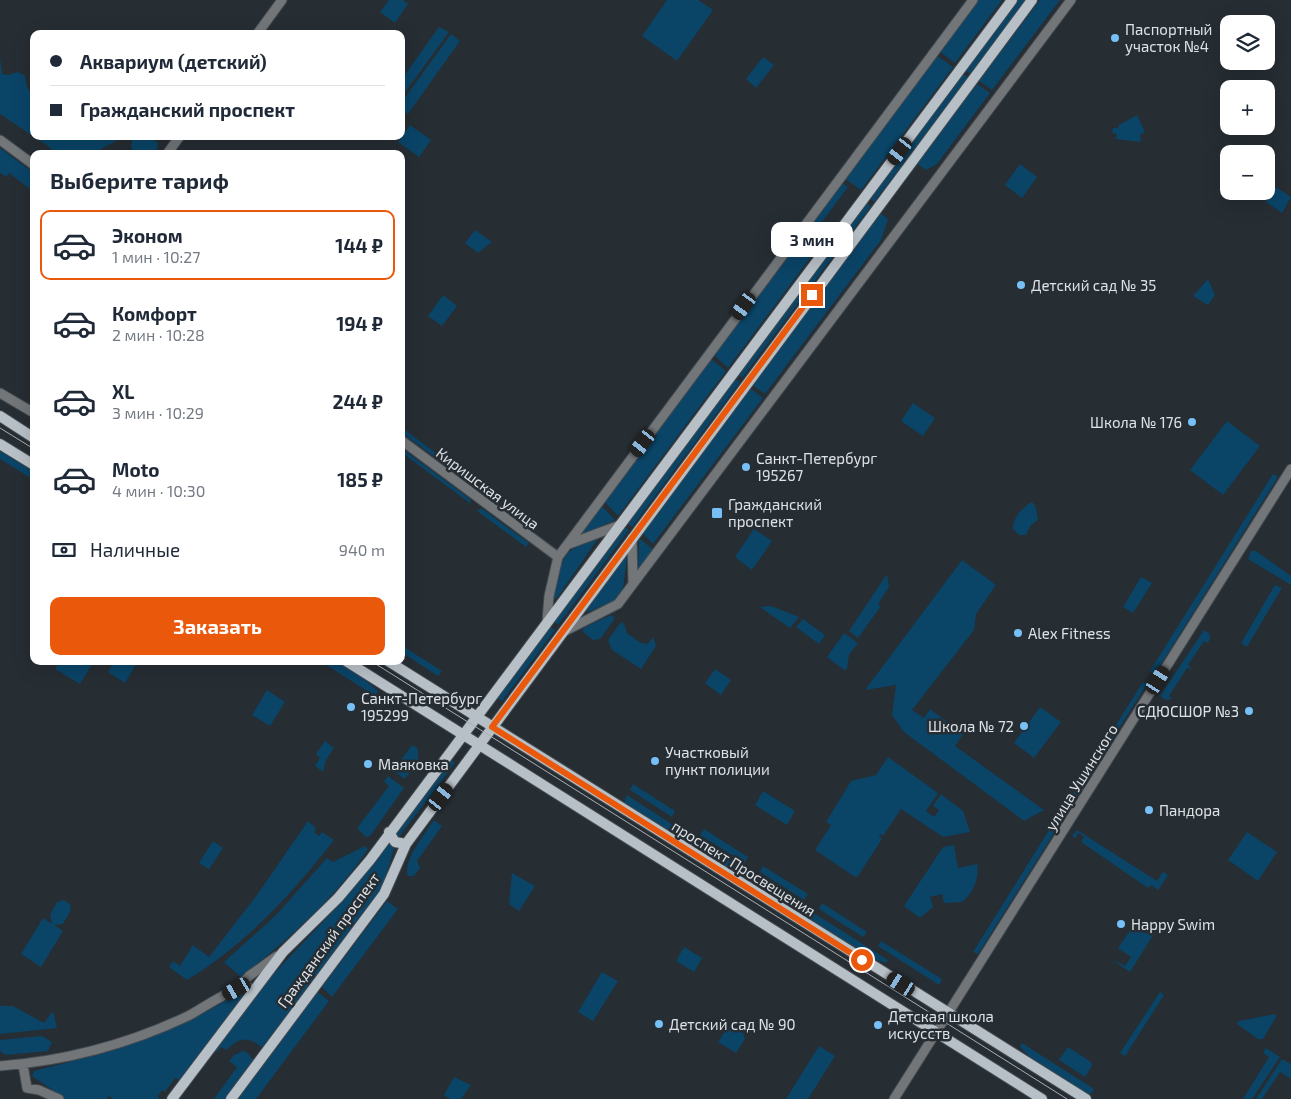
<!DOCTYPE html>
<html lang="ru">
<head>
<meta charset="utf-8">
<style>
	:root { --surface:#fff; --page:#f2f2f3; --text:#1f2937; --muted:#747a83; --line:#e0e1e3; --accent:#ea580c }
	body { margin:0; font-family:"Exo 2",sans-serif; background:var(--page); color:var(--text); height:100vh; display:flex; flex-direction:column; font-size:19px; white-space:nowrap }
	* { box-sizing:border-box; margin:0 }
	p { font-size:16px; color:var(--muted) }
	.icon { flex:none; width:28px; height:28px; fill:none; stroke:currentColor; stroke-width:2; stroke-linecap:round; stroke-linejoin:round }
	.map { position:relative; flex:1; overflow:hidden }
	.panel { position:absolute; left:30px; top:150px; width:375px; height:515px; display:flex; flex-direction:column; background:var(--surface); border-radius:10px; box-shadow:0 5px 20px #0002 }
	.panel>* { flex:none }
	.guide { position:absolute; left:30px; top:30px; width:375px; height:110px; border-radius:10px; box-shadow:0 5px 20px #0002; display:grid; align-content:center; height:110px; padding:0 20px; background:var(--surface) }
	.controls { position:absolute; left:1220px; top:15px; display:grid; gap:10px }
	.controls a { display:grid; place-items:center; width:55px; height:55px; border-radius:10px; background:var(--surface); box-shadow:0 5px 20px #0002; font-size:25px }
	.end { position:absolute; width:22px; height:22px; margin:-11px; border:6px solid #ea580c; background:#fff; box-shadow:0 0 0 2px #fff }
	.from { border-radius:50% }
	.bubble { position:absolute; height:35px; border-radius:10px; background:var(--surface); box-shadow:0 5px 20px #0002; font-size:16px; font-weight:700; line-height:35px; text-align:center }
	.car { position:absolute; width:15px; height:30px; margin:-15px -8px; border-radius:6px; box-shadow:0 0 4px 1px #0007; background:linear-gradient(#222 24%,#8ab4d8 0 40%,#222 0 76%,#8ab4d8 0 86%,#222 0) }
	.guide b { display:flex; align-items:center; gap:18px; height:48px; font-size:19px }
	.guide b+b { border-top:1px solid var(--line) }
	.guide i { width:12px; height:12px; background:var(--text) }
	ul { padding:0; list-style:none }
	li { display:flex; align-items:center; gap:15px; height:70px; margin:0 10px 8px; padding:0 10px; border:2px solid transparent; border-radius:10px }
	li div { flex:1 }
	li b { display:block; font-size:19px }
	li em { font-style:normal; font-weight:700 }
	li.active { border-color:var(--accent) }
	li>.icon { width:45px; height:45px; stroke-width:1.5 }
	h2 { padding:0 20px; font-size:22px; line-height:60px }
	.pay { display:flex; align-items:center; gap:12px; height:55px; padding:0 20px; font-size:19px }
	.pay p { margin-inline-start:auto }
	.primary-button { display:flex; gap:10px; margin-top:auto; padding:10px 20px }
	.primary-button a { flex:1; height:58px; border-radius:10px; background:var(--accent); color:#fff; font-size:20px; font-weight:700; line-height:58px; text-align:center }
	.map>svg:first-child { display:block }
	.green { fill:#0a4467 }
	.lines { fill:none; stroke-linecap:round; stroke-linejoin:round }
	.minor-casing { stroke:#434a50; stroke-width:11 }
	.major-casing { stroke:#434a50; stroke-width:12 }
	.minor { stroke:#727679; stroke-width:9 }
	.major { stroke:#b8c0c7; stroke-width:10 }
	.tram { stroke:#a9aeb3; stroke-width:1 }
	.route { stroke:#ea580c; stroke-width:6 }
	.poi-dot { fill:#76c0f7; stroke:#262d33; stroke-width:2 }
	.labels { text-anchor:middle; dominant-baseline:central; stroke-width:5; stroke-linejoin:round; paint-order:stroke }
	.poi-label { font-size:15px; fill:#dde2e6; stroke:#262d33; text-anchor:start }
	.street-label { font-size:15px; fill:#dde2e6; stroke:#262d33 }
</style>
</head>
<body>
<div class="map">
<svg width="1291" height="1099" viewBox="0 0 1291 1099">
	<rect width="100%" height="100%" fill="#262d33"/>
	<!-- green -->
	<path class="green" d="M389 0H403L408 4 395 23 380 12Z
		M667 0H698L713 10 677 61 642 36Z
		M977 0H1002L955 63 939 51Z
		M1018 0H1025L970 74 965 70Z
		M1040 0H1060L992 90 979 81Z
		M439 27 449 32 401 98V80Z
		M451 34 460 41 408 114 401 109V103Z
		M936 55 953 67 861 190 844 178Z
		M0 57 2 74 8 75 18 72 25 76 27 87 34 96V136H148L158 143 157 149 147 154H135L131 147 132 140 120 138C113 144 101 147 96 154H56L48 146 0 114Z
		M763 57 774 65 756 88 746 79Z
		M963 74 968 77 874 202 870 198Z
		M977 84 990 93 937 164 926 170 917 164Z
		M1137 115 1145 132 1140 135 1141 142 1116 139 1117 134 1112 133 1113 128H1118L1119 125Z
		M410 125 431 140 419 157 398 142Z
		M0 148 34 173V192L9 173 6 177 0 173Z
		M1020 164 1037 177 1022 198 1005 185Z
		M841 182 848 187 818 227 812 222Z
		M1276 187 1291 197 1282 213 1266 202Z
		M867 203 871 206 742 378 738 375Z
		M880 213 888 219 881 240 765 394 752 385Z
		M808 226 825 238 728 368 713 354Z
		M475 230 492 242 478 253 465 243Z
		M1208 279 1215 295 1208 305 1193 296Z
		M443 295 457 306 442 326 428 316Z
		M710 358 726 371 618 516 604 501Z
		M735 379 740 382 632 527 627 523Z
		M750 388 763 398 653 544 642 533Z
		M913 403 935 418 923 436 901 421Z
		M1227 421 1260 446 1223 495 1190 470Z
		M401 427 469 478 467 481 401 432Z
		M401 448 470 499 471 504 401 452Z
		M0 451 34 472V480L0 459Z
		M1273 474 1278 477 1155 674 1150 671Z
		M1032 502 1036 507 1038 520 1031 525 1026 535H1019L1013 529C1012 518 1023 507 1032 502Z
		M601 505 615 520 581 535 580 534Z
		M481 508 529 543 526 547 477 511Z
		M625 527 629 530 558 625 554 622Z
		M754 529 772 541 752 570 735 557Z
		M599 537 557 598 554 599C553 593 556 586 557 579 563 550 573 547 599 537Z
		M639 538 655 551 638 571Z
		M1251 551H1256L1291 576V585L1248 559Z
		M624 557 627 558 622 595 620 598 588 612 587 609Z
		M962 560 996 585 976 614 974 630 912 710 924 718 930 709 963 734 955 746 1044 810 1024 821 904 732 892 715 896 685 865 690Z
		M887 574 889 587 878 604 881 606 858 638 849 631Z
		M1141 577 1152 583 1133 613 1123 607Z
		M1275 585 1282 588 1247 647 1241 643Z
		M771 606 799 617 790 628 760 607Z
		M611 615 615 618 600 639 593 640 582 631 585 627Z
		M803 619 825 635 819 644 796 627Z
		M621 622 624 624 627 633 641 643 648 644 653 637 656 646 641 669 612 650 608 640Z
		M550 627 555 630 502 701 497 698Z
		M1204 630 1209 633 1210 638 1208 643 1204 641 1188 665 1192 669 1187 668 1169 696 1172 699 1166 700 1160 696Z
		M844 633 858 643 849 655 847 669 844 670 827 657Z
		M401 645 442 671 438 676 401 652Z
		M60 661H94L80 684 55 669Z
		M114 661H138L125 683 108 672Z
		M320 661C344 661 362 677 378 691L375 696Z
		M715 669 731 680 721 695 705 683Z
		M1143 682 1147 684 1063 817 1059 815Z
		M267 690 285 702 270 726 252 715Z
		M1040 707 1061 722 1034 758 1014 743Z
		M325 741 334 748 326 760 323 772 315 766 320 758 316 754Z
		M412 745 418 749V761L405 779 393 771Z
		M888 757 938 793 926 811 934 817 939 810 933 806 941 794 963 811 970 832 943 837 901 809 883 836 880 834 879 836 882 839 858 876 855 877 815 850 831 825 826 822 851 781 876 775Z
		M450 759 455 763 398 838 395 833Z
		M388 776 404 788 370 836 366 837 357 828 389 786 384 782Z
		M633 784 675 811 672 817 630 790Z
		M763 791 795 811 787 825 755 805Z
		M627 795 693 838 689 844 624 802Z
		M1056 819 1061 822 978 954 973 952Z
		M434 820 442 826 417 861 420 868 414 876H408C402 861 426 832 434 820Z
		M308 821 316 828 314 832 319 836 322 832 334 840C292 894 246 944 187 980L169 967 173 961 180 966 193 945 209 957 257 895Z
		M704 829 748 857 745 863 700 835Z
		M1077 830 1157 881 1163 872 1168 875 1158 890 1151 885 1148 888 1081 842 1084 837 1079 833 1075 838 1072 836Z
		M1247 832 1277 852 1258 881 1228 860Z
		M698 840 741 868 737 874 694 847Z
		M213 841 223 848 209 869 199 863Z
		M389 843 395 845 383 886 262 1048C249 1036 239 1037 227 1050L221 1047 217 1052 215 1050 262 986 342 902Z
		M954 845 958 868 977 864C980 878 973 893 962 902L944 903 942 894 930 897 933 907 920 918 904 906 943 847Z
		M365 846 368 849C335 899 287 940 241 977L224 962 276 915 327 858 333 862Z
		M763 866 808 894 804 900 760 872Z
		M749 872 888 960 886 963 871 958 745 878Z
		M512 873 535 886 519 911 509 904Z
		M64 900 71 905 70 912 63 924 54 925 63 931 41 967 21 954 43 918 52 924 50 915 57 902Z
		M387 901 398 909 332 997 322 987Z
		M822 903 867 932 863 937 819 909Z
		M1133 926 1146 934 1151 927 1155 932 1130 972 1111 959 1125 966 1131 957 1118 948Z
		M881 941 942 979 939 985 878 946Z
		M684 947 702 958 694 972 676 961Z
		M602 972 618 981 593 1021 578 1012Z
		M244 990 246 991 180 1080 175 1078 165 1092 162 1090 158 1096 159 1099H113L109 1096 106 1099H66L32 1076 34 1071C114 1051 174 1034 244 990Z
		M1160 992 1164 995 1125 1056 1120 1053Z
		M319 993 329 1001 256 1099H238L316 994Z
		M0 1006H13L44 1023 53 1011 57 1028 0 1034Z
		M1275 1014 1276 1017 1263 1039H1258L1237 1024 1239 1021Z
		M730 1024 743 1032 745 1039 736 1053 718 1042Z
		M42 1036 52 1042 48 1051 5 1055 0 1051V1040Z
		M1022 1043 1094 1089 1091 1094H1088L1032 1059 1020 1047Z
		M819 1046 835 1056 808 1099H786Z
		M1068 1047 1091 1062 1092 1066 1085 1077 1059 1060Z
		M1266 1048 1280 1057 1252 1099H1243L1269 1057 1263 1053Z
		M243 1051 248 1053 254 1061 225 1099H214L237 1067 229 1061 234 1055Z
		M1282 1059 1291 1064V1079L1280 1072 1262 1099H1256Z
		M454 1077 471 1085 461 1099H450L444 1095Z"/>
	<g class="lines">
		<defs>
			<path id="minor" d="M257 34 282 0
				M0 140 34 165
				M167 154 180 136
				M0 393 34 413
				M401 440 558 557
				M632 538 633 584
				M569 544 620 525
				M547 621 549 596 558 557 973 0
				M565 631 618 604 1071 0
				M237 989 249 976 277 956
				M23 1065 27 1088 39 1090 59 1099
				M0 1066C64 1061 129 1044 188 1016 200 1010 237 984 249 987L252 993
				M894 1099 1291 469"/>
			<path id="major" d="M0 416 34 438
				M0 444 34 465
				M346 661 1042 1099
				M388 661 1086 1099
				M389 832 395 842 406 844
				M172 1099 283 952 338 898 370 860 1012 0
				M231 1099 384 894 406 844 1032 0"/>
		</defs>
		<!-- minor casing -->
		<use href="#minor" class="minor-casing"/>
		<!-- major casing -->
		<use href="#major" class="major-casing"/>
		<!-- minor -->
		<use href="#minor" class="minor"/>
		<!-- major -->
		<use href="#major" class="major"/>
		<!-- tram -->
		<path class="tram" d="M0 428 34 449
			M371 661 1067 1099"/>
	</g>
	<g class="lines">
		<!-- route -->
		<path class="route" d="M812 295 492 727 862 960"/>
	</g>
	<!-- markers -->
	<g class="poi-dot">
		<circle cx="1115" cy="38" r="5"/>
		<circle cx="1021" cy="285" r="5"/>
		<circle cx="1192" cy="422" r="5"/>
		<circle cx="746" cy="467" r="5"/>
		<rect x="711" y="507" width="12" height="12" rx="2.5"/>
		<circle cx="1018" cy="633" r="5"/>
		<circle cx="351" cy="707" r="5"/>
		<circle cx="1249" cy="711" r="5"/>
		<circle cx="1024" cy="726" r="5"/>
		<circle cx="655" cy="761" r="5"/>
		<circle cx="368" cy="764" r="5"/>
		<circle cx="1149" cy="810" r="5"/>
		<circle cx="1121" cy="924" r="5"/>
		<circle cx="659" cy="1024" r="5"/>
		<circle cx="878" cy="1025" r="5"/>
	</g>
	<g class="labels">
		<!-- poi labels -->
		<g class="poi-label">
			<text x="1125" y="29">Паспортный<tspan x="1125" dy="17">участок №4</tspan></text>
			<text x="1031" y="285">Детский сад № 35</text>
			<text x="1182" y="422" text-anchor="end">Школа № 176</text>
			<text x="756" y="458">Санкт-Петербург<tspan x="756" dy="17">195267</tspan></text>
			<text x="728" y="504">Гражданский<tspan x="728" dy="17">проспект</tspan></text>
			<text x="1028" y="633">Alex Fitness</text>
			<text x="361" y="698">Санкт-Петербург<tspan x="361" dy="17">195299</tspan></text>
			<text x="1239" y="711" text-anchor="end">СДЮСШОР №3</text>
			<text x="1014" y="726" text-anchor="end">Школа № 72</text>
			<text x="665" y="752">Участковый<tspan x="665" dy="17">пункт полиции</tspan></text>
			<text x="378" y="764">Маяковка</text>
			<text x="1159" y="810">Пандора</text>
			<text x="1131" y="924">Happy Swim</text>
			<text x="888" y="1016">Детская школа<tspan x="888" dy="17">искусств</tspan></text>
			<text x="669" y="1024">Детский сад № 90</text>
		</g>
		<!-- street labels -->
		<g class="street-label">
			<text transform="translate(488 488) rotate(37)">Киришская улица</text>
			<text transform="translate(1081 777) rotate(-58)">улица Ушинского</text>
			<text transform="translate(744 868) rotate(32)">проспект Просвещения</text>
			<text transform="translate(328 940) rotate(-54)">Гражданский проспект</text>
		</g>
	</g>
</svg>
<div class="controls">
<a><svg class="icon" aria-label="layers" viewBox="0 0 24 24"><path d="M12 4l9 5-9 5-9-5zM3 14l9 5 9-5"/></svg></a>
<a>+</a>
<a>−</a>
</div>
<i class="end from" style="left:862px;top:960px"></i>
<i class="end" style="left:812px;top:295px"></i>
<div class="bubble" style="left:771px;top:222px;width:82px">3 мин</div>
<i class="car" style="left:900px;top:151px;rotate:217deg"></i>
<i class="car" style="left:744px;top:306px;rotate:216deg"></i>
<i class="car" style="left:643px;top:443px;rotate:217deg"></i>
<i class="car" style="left:1158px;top:680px;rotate:32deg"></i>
<i class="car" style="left:441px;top:797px;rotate:37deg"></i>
<i class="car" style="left:901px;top:984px;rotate:302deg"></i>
<i class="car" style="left:237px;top:989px;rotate:240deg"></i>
<div class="guide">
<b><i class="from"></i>Аквариум (детский)</b>
<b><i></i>Гражданский проспект</b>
</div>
<section class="panel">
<h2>Выберите тариф</h2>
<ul>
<li class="active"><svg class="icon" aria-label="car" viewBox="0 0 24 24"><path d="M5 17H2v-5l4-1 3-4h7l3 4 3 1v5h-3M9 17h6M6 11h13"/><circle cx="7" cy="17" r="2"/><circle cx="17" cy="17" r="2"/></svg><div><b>Эконом</b><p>1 мин · 10:27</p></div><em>144 ₽</em></li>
<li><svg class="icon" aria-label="car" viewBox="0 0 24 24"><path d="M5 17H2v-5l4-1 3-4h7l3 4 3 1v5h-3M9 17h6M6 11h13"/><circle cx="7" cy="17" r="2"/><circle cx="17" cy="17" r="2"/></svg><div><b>Комфорт</b><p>2 мин · 10:28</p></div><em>194 ₽</em></li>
<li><svg class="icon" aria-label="car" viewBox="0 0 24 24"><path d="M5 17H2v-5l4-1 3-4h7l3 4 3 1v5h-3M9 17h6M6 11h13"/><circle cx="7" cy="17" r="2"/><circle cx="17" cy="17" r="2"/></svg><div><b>XL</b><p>3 мин · 10:29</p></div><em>244 ₽</em></li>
<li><svg class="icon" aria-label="car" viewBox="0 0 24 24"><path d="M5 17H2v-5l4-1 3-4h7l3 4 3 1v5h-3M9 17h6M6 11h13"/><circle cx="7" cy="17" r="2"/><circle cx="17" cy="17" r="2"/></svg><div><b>Moto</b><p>4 мин · 10:30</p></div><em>185 ₽</em></li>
</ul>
<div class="pay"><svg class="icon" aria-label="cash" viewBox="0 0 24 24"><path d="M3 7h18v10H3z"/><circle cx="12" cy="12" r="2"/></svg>Наличные<p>940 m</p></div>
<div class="primary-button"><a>Заказать</a></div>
</section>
</div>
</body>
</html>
